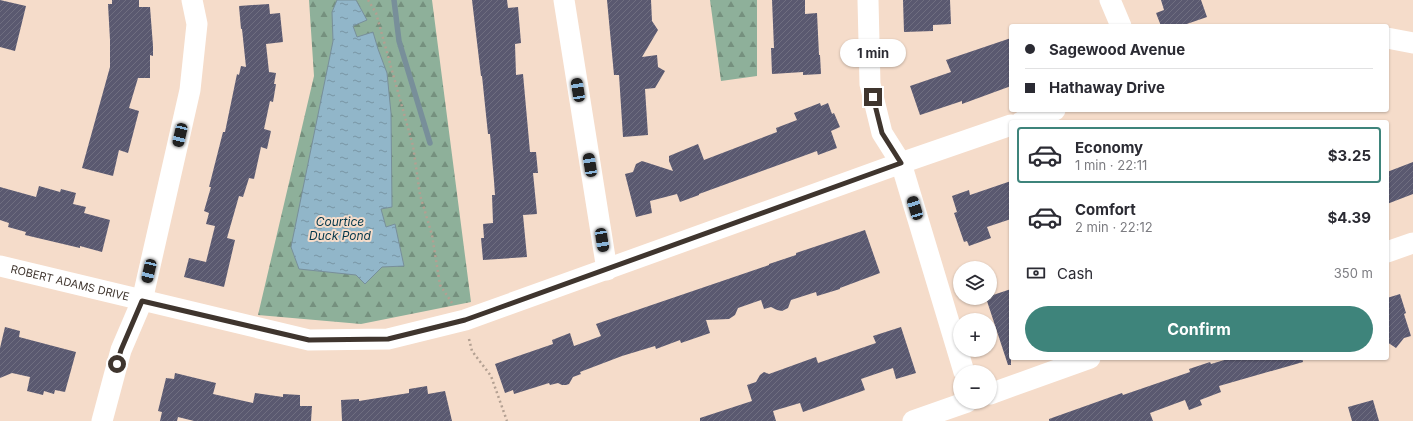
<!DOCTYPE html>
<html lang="en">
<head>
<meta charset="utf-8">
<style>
	:root { --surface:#fff; --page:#f7f7f7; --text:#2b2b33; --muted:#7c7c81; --line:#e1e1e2; --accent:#3e847b }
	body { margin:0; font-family:Inter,sans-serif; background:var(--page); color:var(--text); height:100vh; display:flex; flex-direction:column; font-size:15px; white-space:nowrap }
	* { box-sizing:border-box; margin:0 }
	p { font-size:13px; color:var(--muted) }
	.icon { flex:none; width:22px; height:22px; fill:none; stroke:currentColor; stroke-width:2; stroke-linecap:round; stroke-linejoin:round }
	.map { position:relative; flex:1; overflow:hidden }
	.side { position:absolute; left:1009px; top:120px; width:380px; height:240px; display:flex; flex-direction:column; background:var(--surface); border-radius:4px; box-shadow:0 1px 3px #0004 }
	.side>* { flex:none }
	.guide { position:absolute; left:1009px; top:24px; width:380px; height:88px; border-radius:4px; box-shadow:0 1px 3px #0004; display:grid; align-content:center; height:88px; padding:0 16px; background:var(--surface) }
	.fabs { position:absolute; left:953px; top:261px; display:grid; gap:8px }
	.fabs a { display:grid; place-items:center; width:44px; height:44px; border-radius:50%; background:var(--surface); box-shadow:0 1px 3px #0004; font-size:20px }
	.end { position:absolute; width:18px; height:18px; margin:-9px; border:5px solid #3f352e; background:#fff; box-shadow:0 0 0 2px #fff }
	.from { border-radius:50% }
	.bubble { position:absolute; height:28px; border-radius:14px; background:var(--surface); box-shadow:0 1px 3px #0004; font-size:13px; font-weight:700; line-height:28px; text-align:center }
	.car { position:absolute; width:12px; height:24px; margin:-12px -6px; border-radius:5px; box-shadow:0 0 3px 1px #0007; background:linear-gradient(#222 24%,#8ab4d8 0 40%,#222 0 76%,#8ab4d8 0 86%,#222 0) }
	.guide b { display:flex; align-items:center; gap:14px; height:38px; font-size:15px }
	.guide b+b { border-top:1px solid var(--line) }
	.guide i { width:10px; height:10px; background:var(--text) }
	ul { padding:7px 0 0; list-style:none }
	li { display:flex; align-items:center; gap:12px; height:56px; margin:0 8px 6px; padding:0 8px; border:2px solid transparent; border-radius:4px }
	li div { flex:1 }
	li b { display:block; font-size:15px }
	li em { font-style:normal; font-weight:700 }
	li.selected { border-color:var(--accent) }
	li>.icon { width:36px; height:36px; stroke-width:1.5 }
	.pay { display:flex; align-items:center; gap:10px; height:44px; padding:0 16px; font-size:15px }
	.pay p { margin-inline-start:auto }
	.button { display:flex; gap:8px; margin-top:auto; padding:8px 16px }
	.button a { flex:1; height:46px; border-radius:24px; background:var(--accent); color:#fff; font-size:16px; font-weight:700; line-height:46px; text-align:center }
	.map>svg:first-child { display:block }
	.forest { fill:url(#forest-firs) }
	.water { fill:url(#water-ripples); stroke:#788f9a }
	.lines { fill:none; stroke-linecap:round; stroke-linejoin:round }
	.stream { stroke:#788f9a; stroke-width:5.5 }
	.building { fill:url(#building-hatch) }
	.path { stroke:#b3a092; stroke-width:2.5; stroke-dasharray:2 3; stroke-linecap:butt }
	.minor { stroke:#fff; stroke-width:21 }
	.route { stroke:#3f352e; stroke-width:5 }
	.labels { text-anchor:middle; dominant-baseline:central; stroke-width:4; stroke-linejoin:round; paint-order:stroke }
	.street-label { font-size:11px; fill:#3f352e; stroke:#f5dcca }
	.water-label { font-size:12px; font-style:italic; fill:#00364a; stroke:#f5dcca }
</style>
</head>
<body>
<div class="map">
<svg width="1413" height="421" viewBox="0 0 1413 421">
	<defs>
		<pattern id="forest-firs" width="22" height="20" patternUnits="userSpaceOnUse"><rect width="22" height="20" fill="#8eb09a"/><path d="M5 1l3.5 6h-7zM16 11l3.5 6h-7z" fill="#75907e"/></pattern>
		<pattern id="water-ripples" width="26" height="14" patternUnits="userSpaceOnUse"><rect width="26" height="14" fill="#91b6c9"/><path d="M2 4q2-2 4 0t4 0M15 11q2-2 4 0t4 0" fill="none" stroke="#7895a4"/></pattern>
		<pattern id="building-hatch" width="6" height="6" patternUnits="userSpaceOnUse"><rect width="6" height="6" fill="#5a5970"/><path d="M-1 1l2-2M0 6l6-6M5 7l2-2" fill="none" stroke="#6f6e80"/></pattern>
	</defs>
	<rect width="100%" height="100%" fill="#f5dcca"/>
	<!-- forest -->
	<path class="forest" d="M309 0H432L471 302 361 324 258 315 314 76Z
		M710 0H757V76L721 81Z"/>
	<!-- water -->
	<path class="water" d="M337 0H356L367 20 353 26 357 37 373 32 378 49 387 73 391 113 392 207 381 209 386 227 395 224 404 266 382 267 365 284 356 275 299 269 291 247 333 41 332 12Z"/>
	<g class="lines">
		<!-- stream -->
		<path class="stream" d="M394 0 399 41 430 143"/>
	</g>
	<!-- building -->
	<path class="building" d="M0 0 26 6 15 51 0 47Z
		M112 0H139V7H150L153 46V56L150 55V78H138L129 108 139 111 128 153 119 150 113 176 82 168 110 67V40L108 4H112Z
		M472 0H507L508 8 518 7 521 43 515 44 516 75 523 74 530 152H536L538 173H533L537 214 523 215 527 257 483 260 481 238H484L483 224 493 223 492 195H495L494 181 490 134H488L482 76H481Z
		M607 0H651L652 21 658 30 642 57 657 55 658 67 665 71 655 88 645 89 648 135 623 137 619 75H614Z
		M772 0H805V14L817 13 819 55H820L821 74 803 75V72L772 74 771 48H774Z
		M903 0H950L951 24 933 25V31L904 32Z
		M1161 0H1201L1207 17 1181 26H1161L1156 13 1164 10Z
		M269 4 270 14 280 13 283 42 266 44 269 72 276 73 274 84H276L273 102 270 101 264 129 271 131 267 149 261 147 254 179 249 178 243 197 239 196 227 238 235 240 224 287 184 277 189 258 206 262 215 226 206 224 209 213 204 211 211 187H209L223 132H225L237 74 239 75 241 66 246 67 242 29H241L239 6Z
		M1011 38V86L962 104V101L920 115 910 86 951 72 946 60Z
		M820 103 821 106 828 103 832 114 834 113 840 127 831 131 837 148 818 155 817 151 699 194V195L680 202 677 194 650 201 652 213 636 217 625 174 633 172 636 164 642 161 673 171 669 161V156L698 144 704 160 777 132 776 128 797 120 794 113Z
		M1413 162V194L1387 204V172Z
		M1011 181V219L987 227 991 238 969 246 967 241 964 242 954 213 957 212 952 196 969 190 970 195Z
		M39 186 60 192 61 189 76 193 73 204 86 207 84 213 110 220 102 252 80 246V248L25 235 26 232 8 227 9 223 0 220V187L36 197Z
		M865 230 880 273 840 288V289L817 296 816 292 791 300 788 308 782 311 777 310 771 307 764 309 761 300 738 308 735 315 729 319 706 320 710 333 681 343 680 340 656 349 655 346 622 356 580 372 581 374 573 377 569 384 566 385H562L558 383 550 385 549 383 514 394 513 390 505 393 495 364 553 344 552 340 570 333 574 346 601 336 596 324 769 265V264L796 255V253Z
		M1011 289V365H1008L986 298H990V296Z
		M1400 294 1406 313 1404 314 1411 336 1404 338 1396 348 1387 342V298Z
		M5 327 20 331 19 337 76 352 65 392 55 390 54 394 44 391 43 395 27 391 30 377 12 373 0 378V348Z
		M901 327 916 373 896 379 893 368 861 379 865 390 803 412 800 403 773 411 776 421H700V418L752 401 747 385 756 382 760 375 764 372 769 374 816 357 818 363 876 343 873 336Z
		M1231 358H1302L1303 362 1219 386 1221 392 1200 400 1202 405 1189 410 1185 400 1150 413 1153 421H1049V419L1122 393 1123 395 1190 372 1189 369 1210 362 1211 364Z
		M175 373 216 383 213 394 253 403 255 393 283 397V394L300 395V406H312L311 421H194L178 417 177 421H160L162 412 158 411 166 378 174 379Z
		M427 386 428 394 445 391 452 421H342L341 400 359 399V401L409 393V389Z
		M1373 400 1379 421H1352L1348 407Z"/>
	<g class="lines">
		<!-- path -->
		<path class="path" d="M368 0 376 13 413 146 420 195 432 235 440 285 452 303
			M469 339 472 351 491 376 507 421"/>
		<!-- minor -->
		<g class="minor">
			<path d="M564 0 607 270"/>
			<path d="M868 0 870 84 882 133 901 163 964 372"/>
			<path d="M1110 0 1121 26"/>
			<path d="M1387 38 1413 43"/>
			<path d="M1021 122 1055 110"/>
			<path d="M1387 252 1413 243"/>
			<path id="s1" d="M0 266 309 340 388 339 465 320 901 163 1011 125"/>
			<path d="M990 394 1090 358"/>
			<path d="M102 421 121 350 142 301 190 90 197 24 192 0"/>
			<path d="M913 421 967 402"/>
		</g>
	</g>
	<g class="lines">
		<!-- route -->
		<path class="route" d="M117 364 121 350 142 301 309 340 388 339 465 320 493 310 901 163 882 133 873 97"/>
	</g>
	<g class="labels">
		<!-- street labels -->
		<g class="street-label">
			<text stroke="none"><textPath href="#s1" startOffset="72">ROBERT ADAMS DRIVE</textPath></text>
		</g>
		<!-- water labels -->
		<g class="water-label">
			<text x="340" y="221">Courtice<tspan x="340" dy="14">Duck Pond</tspan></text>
		</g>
	</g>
</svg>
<div class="fabs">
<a><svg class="icon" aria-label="layers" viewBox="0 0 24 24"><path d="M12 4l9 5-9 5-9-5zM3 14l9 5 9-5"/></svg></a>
<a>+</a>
<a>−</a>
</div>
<i class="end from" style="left:117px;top:364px"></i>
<i class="end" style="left:873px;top:97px"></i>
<div class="bubble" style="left:840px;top:39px;width:66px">1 min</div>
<i class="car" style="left:578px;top:90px;rotate:351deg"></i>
<i class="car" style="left:180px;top:135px;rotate:193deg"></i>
<i class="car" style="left:590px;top:165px;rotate:351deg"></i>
<i class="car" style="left:915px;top:208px;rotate:343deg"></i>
<i class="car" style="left:602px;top:240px;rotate:171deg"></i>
<i class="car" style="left:149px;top:271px;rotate:193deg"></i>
<div class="guide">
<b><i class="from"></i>Sagewood Avenue</b>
<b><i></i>Hathaway Drive</b>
</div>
<section class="side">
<ul>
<li class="selected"><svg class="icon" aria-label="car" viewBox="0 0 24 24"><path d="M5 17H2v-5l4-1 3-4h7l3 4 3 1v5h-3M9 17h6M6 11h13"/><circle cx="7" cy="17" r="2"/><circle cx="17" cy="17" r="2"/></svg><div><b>Economy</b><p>1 min · 22:11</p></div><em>$3.25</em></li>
<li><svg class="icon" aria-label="car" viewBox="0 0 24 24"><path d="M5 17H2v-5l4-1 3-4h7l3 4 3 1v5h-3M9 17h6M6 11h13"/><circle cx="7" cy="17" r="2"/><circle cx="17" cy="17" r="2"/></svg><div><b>Comfort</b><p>2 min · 22:12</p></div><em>$4.39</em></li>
</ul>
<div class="pay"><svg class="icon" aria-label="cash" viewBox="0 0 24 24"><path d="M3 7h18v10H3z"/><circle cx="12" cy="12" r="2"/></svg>Cash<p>350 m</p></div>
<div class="button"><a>Confirm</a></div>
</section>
</div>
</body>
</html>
